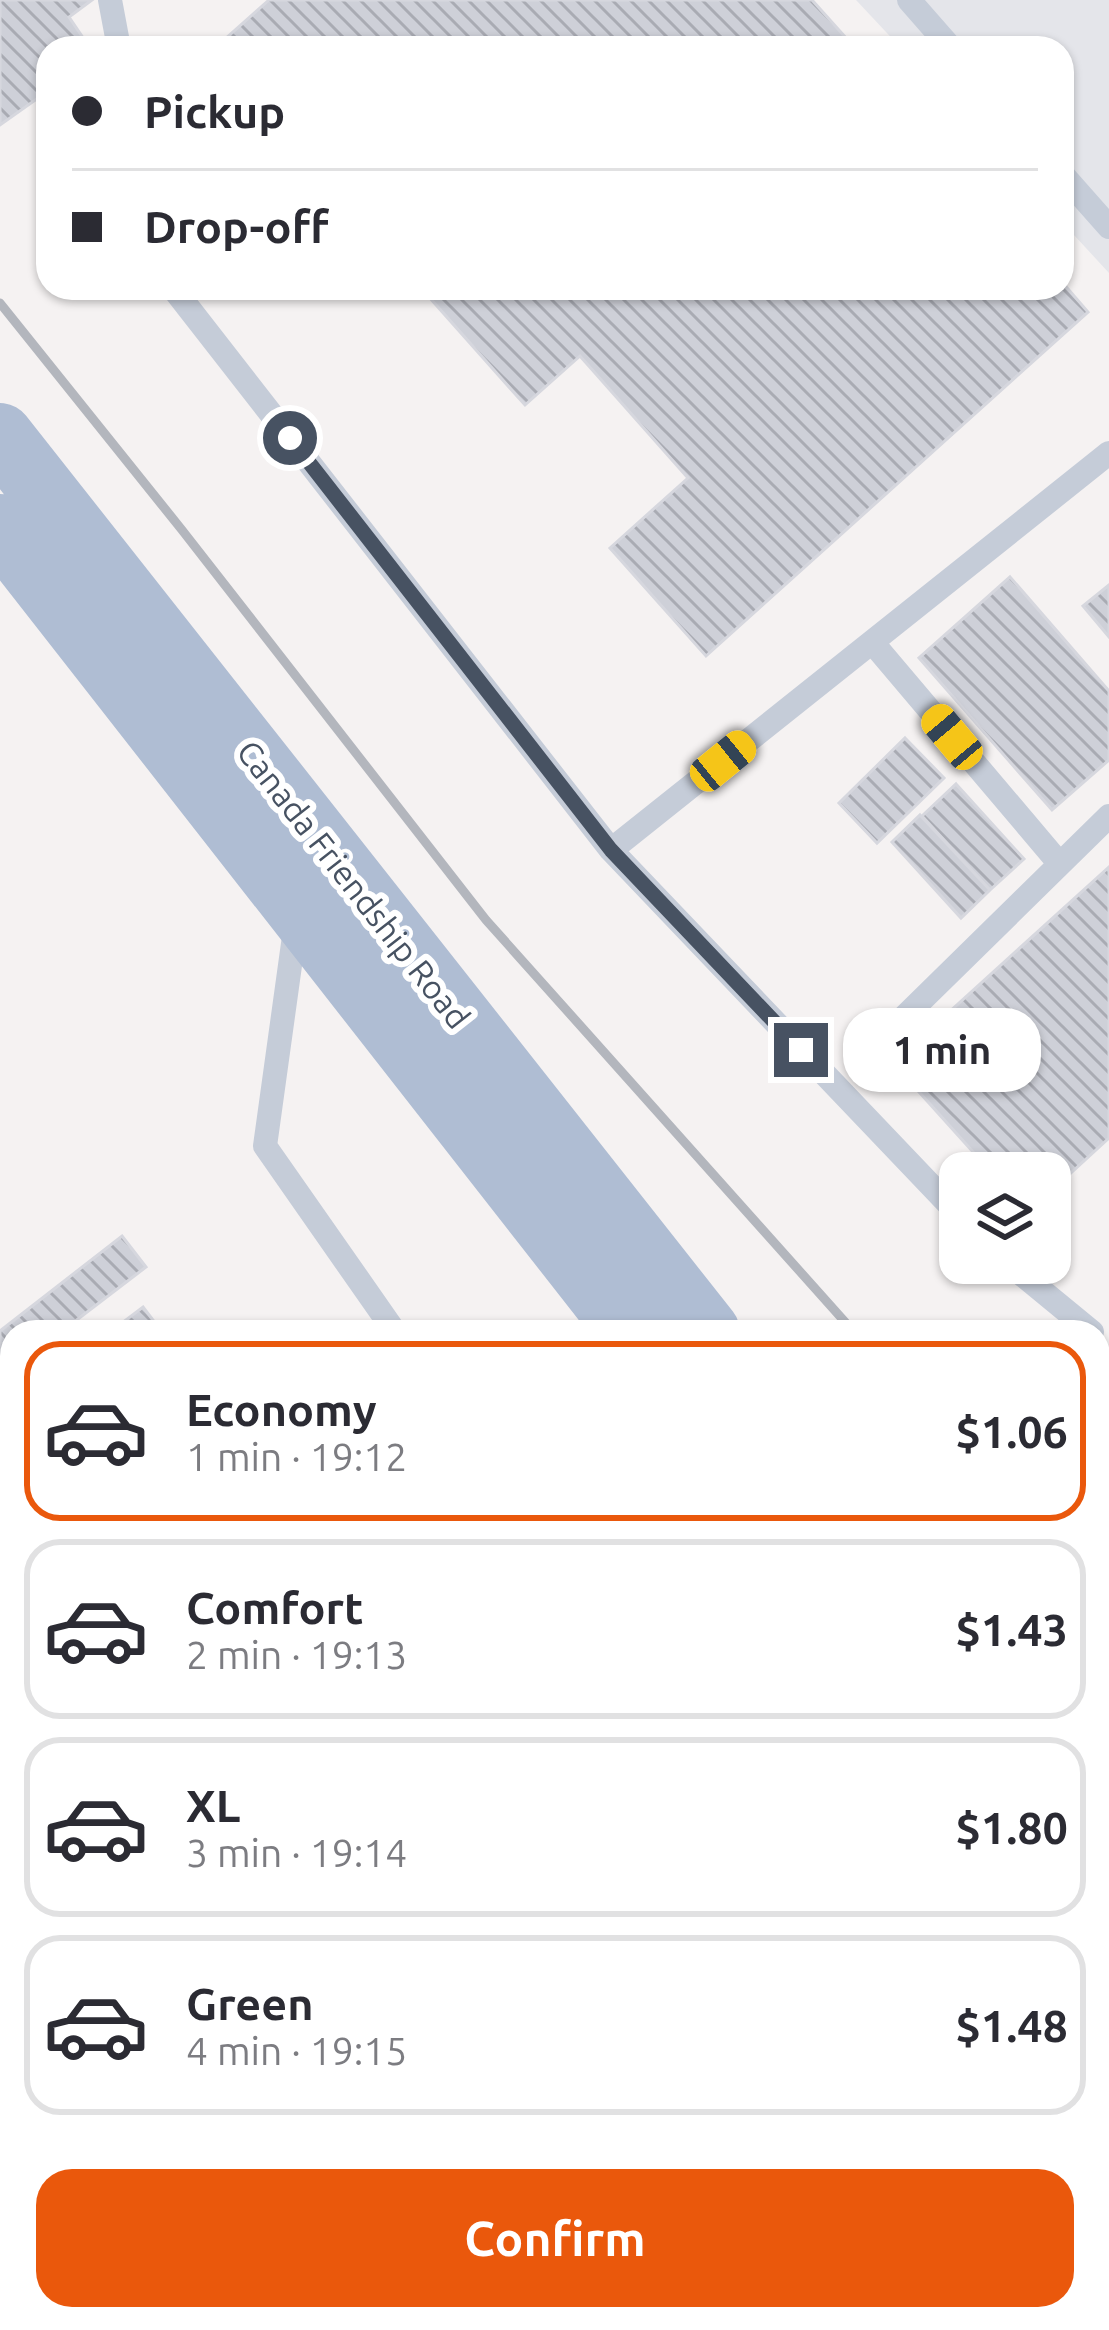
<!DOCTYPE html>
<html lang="en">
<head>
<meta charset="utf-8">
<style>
	:root { --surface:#fff; --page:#f7f7f7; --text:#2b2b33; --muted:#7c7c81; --line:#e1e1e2; --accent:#ea580c }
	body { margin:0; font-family:Ubuntu,sans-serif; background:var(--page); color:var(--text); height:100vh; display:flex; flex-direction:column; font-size:45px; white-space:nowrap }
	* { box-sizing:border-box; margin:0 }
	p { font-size:39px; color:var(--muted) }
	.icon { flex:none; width:66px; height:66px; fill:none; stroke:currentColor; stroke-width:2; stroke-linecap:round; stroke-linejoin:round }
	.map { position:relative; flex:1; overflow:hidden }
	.drawer { position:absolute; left:0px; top:1320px; width:1110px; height:1011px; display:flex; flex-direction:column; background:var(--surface); border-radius:36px 36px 0 0; box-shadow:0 3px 9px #0004 }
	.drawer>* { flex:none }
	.top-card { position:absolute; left:36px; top:36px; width:1038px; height:264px; border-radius:36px; box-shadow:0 3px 9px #0004; display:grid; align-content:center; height:264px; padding:0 36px; background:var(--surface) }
	.tools { position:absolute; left:939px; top:1152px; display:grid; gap:24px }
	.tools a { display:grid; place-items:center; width:132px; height:132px; border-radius:24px; background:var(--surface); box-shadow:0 3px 9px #0004; font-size:60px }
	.end { position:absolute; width:54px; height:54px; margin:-27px; border:15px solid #475262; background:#fff; box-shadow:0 0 0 6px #fff }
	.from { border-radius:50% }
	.bubble { position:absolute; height:84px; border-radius:36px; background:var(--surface); box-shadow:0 3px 9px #0004; font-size:39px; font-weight:700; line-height:84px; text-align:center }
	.car { position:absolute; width:36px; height:72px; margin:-36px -18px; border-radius:15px; box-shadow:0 0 9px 3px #0007; background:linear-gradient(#f5c518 24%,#345 0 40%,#f5c518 0 76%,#345 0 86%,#f5c518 0) }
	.top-card b { display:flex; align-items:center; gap:42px; height:114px; font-size:45px }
	.top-card b+b { border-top:3px solid var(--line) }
	.top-card i { width:30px; height:30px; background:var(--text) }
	ul { padding:21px 0 0; list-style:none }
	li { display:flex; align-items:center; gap:36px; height:180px; margin:0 24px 18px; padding:0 12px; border:6px solid var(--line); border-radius:36px }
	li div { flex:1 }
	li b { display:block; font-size:45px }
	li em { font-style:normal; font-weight:700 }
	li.active { border-color:var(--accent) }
	li>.icon { width:108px; height:108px; stroke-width:1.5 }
	.primary-button { display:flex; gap:24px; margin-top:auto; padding:24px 36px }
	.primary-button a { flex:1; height:138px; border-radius:36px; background:var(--accent); color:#fff; font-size:48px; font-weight:700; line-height:138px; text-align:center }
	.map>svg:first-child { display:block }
	.airport { fill:#e4e5ea }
	.building { fill:url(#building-back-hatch); stroke:#d6d7de; stroke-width:3 }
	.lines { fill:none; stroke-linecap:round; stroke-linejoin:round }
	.service { stroke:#c5ccd8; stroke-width:24 }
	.primary { stroke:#afbdd3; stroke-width:66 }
	.rail { stroke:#b3b6bd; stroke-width:9 }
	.route { stroke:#475262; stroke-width:15 }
	.labels { text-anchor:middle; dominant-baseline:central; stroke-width:12; stroke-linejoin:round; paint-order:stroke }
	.street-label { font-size:33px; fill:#475262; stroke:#fff }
</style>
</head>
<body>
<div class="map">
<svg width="1109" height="2330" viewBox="0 0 1109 2330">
	<defs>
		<pattern id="building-back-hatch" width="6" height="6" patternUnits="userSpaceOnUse" patternTransform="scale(3)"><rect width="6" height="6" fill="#ced0d8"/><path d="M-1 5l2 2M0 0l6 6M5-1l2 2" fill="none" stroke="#a9abb3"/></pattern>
	</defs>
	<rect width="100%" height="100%" fill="#f5f2f2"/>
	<!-- airport -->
	<path class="airport" d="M856 0H1109V273L1062 222V48H901Z"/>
	<!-- building -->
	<path class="building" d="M0 0H92L69 17 90 48H48V91L0 125Z
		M269 0H812L855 48H215Z
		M1062 282 1088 312 706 656 610 548 688 478 580 356 525 405 421 288H1062Z
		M1010 577 1109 691V760L1052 810 919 658Z
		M1109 585V637L1083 606Z
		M905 738 944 778 877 843 839 803Z
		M956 784 1024 859 990 890 922 816Z
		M920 815 990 890 961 918 892 842Z
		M1109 867V1138L1050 1192V1173H992L893 1063Z
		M122 1236 146 1267 61 1332H12V1369L0 1379V1331Z
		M143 1307 162 1332H110Z
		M12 1882V1931L0 1916V1892Z
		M1098 2188 1109 2202V2324H1035V2319H1098Z"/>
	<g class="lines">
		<!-- service -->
		<path class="service" d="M110 0 119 48
			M909 0 951 48
			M1062 174 1109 227
			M173 288 611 850 960 1216
			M872 642 1059 863
			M611 850 1109 453
			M296 922 265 1146 395 1332
			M890 1031 1109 816
			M1008 1263 1092 1332
			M152 2319 161 2330
			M482 2330 495 2319"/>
		<!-- primary -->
		<path class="primary" d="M0 436 707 1332
			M0 527 630 1332
			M1098 1827 1109 1841
			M1098 1930 1109 1944
			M0 2164 12 2181
			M0 2243 12 2228
			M722 2319 808 2330"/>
		<!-- rail -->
		<path class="rail" d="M0 303 182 530 486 920 854 1332
			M1098 1604 1109 1616"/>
	</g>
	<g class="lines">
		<!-- route -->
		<path class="route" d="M290 438 611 850 801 1050"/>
	</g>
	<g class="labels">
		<!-- street labels -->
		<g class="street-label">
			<text transform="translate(354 884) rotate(52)">Canada Friendship Road</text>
		</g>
	</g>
</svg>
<div class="tools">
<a><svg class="icon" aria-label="layers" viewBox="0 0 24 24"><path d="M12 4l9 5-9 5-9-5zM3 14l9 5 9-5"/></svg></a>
</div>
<i class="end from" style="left:290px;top:438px"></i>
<i class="end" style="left:801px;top:1050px"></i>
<div class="bubble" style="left:843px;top:1008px;width:198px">1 min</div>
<i class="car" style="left:952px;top:737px;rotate:320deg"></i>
<i class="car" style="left:723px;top:761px;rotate:51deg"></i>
<div class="top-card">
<b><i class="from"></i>Pickup</b>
<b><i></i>Drop-off</b>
</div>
<section class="drawer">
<ul>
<li class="active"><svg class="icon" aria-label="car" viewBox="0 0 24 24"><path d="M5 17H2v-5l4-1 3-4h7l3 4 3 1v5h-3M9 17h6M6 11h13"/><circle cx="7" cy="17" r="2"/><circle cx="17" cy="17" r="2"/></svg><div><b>Economy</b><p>1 min · 19:12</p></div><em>$1.06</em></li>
<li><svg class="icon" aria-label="car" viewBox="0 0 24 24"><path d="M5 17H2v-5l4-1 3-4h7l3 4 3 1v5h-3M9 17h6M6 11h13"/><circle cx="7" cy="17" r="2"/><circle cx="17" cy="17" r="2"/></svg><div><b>Comfort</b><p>2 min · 19:13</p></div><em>$1.43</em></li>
<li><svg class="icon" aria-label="car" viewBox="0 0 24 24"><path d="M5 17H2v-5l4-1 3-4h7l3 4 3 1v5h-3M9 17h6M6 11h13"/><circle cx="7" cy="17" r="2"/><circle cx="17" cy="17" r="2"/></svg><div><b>XL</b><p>3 min · 19:14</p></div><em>$1.80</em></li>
<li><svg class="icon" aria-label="car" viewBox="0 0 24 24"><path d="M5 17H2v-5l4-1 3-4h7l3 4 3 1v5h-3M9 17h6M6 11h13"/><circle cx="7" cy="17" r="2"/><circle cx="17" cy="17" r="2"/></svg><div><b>Green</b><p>4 min · 19:15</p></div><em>$1.48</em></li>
</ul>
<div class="primary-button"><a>Confirm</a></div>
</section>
</div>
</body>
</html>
